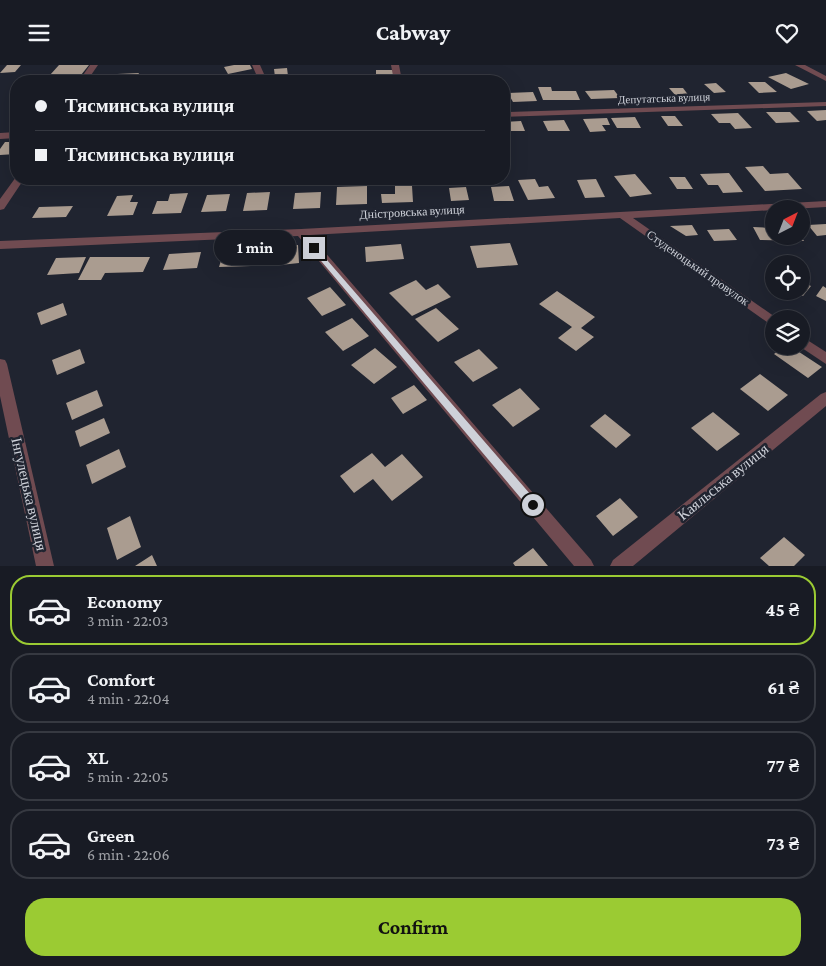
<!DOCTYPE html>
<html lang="en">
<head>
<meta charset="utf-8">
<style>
	:root { --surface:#181b24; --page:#21242c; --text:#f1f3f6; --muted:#9fa1a6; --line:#363941; --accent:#9bcb33 }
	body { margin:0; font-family:"Crimson Pro",serif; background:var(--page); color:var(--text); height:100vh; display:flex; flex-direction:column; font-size:19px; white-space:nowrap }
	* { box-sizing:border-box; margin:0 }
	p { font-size:16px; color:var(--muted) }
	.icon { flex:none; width:28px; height:28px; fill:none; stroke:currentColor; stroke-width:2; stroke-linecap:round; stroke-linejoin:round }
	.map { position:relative; height:501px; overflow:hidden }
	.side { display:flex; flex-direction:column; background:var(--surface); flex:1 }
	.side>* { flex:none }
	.banner { position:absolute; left:10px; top:10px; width:500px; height:110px; border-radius:20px; box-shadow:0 5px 20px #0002,0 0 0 1px var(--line); display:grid; align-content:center; height:110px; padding:0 25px; background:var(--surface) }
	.needle { width:32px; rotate:42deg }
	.tools { position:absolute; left:765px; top:135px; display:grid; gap:10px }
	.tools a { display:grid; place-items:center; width:45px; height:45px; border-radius:50%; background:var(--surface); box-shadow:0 5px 20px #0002,0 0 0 1px var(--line); font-size:25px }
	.end { position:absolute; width:22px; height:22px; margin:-11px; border:6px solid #ced1d9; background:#111; box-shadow:0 0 0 2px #111 }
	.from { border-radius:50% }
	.bubble { position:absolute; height:35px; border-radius:18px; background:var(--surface); box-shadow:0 5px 20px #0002,0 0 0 1px var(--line); font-size:16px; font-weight:700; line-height:35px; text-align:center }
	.banner b { display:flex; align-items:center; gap:18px; height:48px; font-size:19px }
	.banner b+b { border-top:1px solid var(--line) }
	.banner i { width:12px; height:12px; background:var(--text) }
	ul { padding:9px 0 0; list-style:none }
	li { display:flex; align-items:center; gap:15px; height:70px; margin:0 10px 8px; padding:0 15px; border:2px solid var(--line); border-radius:20px }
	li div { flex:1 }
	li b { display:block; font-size:19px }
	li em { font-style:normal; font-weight:700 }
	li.current { border-color:var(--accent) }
	li>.icon { width:45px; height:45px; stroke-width:1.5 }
	.primary-button { display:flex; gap:10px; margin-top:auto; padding:10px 25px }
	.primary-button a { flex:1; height:58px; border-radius:20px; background:var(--accent); color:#111; font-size:20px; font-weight:700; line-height:58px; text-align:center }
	header { display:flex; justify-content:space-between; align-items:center; height:65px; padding:0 25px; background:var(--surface); font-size:22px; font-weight:700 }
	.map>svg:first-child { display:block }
	.building { fill:#aa9c90 }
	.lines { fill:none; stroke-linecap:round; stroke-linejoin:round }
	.minor { fill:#704b51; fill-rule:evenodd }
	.route { fill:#ced1d9 }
	.labels { text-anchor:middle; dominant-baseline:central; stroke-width:5; stroke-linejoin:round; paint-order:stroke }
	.far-street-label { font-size:11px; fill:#ced1d9; stroke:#202430 }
	.street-label { font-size:12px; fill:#ced1d9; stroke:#202430 }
	.near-street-label { font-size:15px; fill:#ced1d9; stroke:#202430 }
</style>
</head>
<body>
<header><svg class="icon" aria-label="menu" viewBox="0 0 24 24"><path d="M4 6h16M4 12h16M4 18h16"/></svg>Cabway<svg class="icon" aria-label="heart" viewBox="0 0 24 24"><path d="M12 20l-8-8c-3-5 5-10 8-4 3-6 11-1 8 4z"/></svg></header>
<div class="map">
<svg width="826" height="501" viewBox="0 0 826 501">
	<rect width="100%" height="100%" fill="#202430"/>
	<!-- building -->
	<path class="building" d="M7 0H21L15 7 0 8Z
		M59 0H89L81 10H50Z
		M234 0H250L252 4 228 9 224 2Z
		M287 3 288 11 275 12 274 4Z
		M376 5H393L394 13 376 14Z
		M139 8 135 16H113L117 9Z
		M786 8 809 19 791 24 768 12Z
		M748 17H765L777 27 759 28Z
		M716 18 726 27 714 28 704 19Z
		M538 22H551L552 26H576L580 35H543Z
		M669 23H683L689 31H676Z
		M614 25 620 33 591 34 585 26Z
		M533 27 537 36 513 37 508 28Z
		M826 45V55L817 56 807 46Z
		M766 47H790L800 57 776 58Z
		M738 48 752 63 735 64 730 58H719L711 49Z
		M661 51H675L683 61H668Z
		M635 52 641 63H617L611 53Z
		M607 53 610 60H602L606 66 590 67 583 54Z
		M564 55 570 66H548L543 56Z
		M521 56 525 66H509L505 57Z
		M5 77H16V89L0 90V84Z
		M763 101 770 109 788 108 802 124 765 126 745 102Z
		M729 108 743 127 723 128 718 120H708L700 109Z
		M635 109 652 129 630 132 614 111Z
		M669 112H685L693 124H677Z
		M535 114 539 122 548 121 555 133 528 135 518 115Z
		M596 114 605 132 585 133 577 115Z
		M367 121V139L336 140 337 122Z
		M395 121H412L413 137 382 138 381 129H395Z
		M509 121 514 136H494L491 122Z
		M466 122 469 135 451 136 449 123Z
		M270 127 267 145 243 146 247 128Z
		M321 127 320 143 293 144 295 128Z
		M188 128 181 148 152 149 157 136H168L170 129Z
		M230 129 226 146 201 147 207 130Z
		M133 130 130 137H138L133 150 107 151 117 131Z
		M73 141 66 152 32 153 39 142Z
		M826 159V170L817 171 808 160Z
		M692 160 698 170 686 171 670 161Z
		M753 162 774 163V171H801L804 176 760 175Z
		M729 164 737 175 714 176 707 165Z
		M510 178 518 200 477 203 470 181Z
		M401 179 404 194 366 197 365 182Z
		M298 180 299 198 271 201V183Z
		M255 185 251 201 219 202 224 186Z
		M201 187 197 203 163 205 169 189Z
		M86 192 79 208 47 210 56 193Z
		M90 192H150L143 207 105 208 101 215H78Z
		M416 215 426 225 438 219 451 232 412 251 389 228Z
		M801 216 811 221 803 231 794 226H801Z
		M823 221 826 223V236L816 231Z
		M330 222 346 240 322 251 307 233Z
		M557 226 595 252 581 263 594 272 576 286 558 273 572 262 539 239Z
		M63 238 67 250 41 260 37 248Z
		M436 243 459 264 438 277 415 254Z
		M352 253 369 271 343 286 325 267Z
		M784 281H790L822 302 808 313 774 289Z
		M375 283 397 302 374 319 351 300Z
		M80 284 85 298 57 310 52 295Z
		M479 284 498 303 473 317 454 297Z
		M760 309 788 330 768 346 740 324Z
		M414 320 427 335 403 349 391 333Z
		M520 323 540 344 513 362 492 340Z
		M97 325 103 341 72 355 66 338Z
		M713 347 740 369 717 386 691 363Z
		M605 349 631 370 616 383 590 361Z
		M104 353 110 368 80 382 75 366Z
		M119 384 126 402 92 419 86 400Z
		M372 388 385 402 402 389 423 412 392 436 373 414 354 428 340 411Z
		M620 433 638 452 613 471 596 451Z
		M130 451 141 482 117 495 107 463Z
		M784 472 805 490 794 501H769L760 493Z
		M533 483 548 501H515L513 498Z
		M152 490 157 501H135Z"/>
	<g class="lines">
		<!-- minor -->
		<path class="minor" d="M90 0H98L87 16H79Z
			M252 0H260L264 9 262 16H254L256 9Z
			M391 0H399L402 16H394Z
			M795 0H805L826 11V16Z
			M826 37V41L504 52V47Z
			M16 67V73L0 74V68Z
			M16 112V114H24L4 144 0 145V134Z
			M826 136V142L633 153 778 254H774V262L620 153 310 170 591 495 594 501H574L298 171 0 184V176L301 164Z
			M801 271 826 287V299L799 281H801Z
			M0 294 5 295 7 299 54 501H36L0 331Z
			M826 327V341L633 501H610L613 495 821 329Z"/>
	</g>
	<!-- route -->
	<path class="route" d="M314 180 537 437 539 440 537 444H530L311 184 310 183Z"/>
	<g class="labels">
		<!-- far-street labels -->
		<g class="far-street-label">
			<text transform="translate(664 33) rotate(-2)">Депутатська вулиця</text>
		</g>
		<!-- street labels -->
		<g class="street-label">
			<text transform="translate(412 147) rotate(-3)">Дністровська вулиця</text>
			<text transform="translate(698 203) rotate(35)">Студеноцький провулок</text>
		</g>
		<!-- near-street labels -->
		<g class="near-street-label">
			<text transform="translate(723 417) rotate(-39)">Каяльська вулиця</text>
			<text transform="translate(29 429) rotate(77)">Інгулецька вулиця</text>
		</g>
	</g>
</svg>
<div class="tools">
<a><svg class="needle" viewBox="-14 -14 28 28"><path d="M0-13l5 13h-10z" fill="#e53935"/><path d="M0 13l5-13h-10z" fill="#9fa1a6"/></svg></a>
<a><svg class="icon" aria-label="locate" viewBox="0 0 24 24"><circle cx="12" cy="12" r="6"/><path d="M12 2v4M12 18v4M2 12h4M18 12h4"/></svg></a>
<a><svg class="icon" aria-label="layers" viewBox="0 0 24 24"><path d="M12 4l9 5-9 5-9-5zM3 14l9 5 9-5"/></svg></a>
</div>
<i class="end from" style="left:533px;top:440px"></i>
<i class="end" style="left:314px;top:183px"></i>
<div class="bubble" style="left:214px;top:165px;width:82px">1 min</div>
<div class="banner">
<b><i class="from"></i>Тясминська вулиця</b>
<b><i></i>Тясминська вулиця</b>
</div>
</div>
<section class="side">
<ul>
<li class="current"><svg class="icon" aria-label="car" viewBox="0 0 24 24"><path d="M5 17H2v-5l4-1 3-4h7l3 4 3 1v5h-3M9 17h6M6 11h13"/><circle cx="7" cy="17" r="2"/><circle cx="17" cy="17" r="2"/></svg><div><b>Economy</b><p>3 min · 22:03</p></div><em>45 ₴</em></li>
<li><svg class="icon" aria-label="car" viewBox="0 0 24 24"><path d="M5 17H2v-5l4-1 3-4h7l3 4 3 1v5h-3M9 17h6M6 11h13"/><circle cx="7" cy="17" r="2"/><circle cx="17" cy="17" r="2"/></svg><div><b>Comfort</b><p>4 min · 22:04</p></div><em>61 ₴</em></li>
<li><svg class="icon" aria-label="car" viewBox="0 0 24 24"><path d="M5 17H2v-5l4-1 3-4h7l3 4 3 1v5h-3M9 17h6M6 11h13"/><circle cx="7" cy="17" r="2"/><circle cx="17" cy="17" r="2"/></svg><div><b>XL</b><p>5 min · 22:05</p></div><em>77 ₴</em></li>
<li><svg class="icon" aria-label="car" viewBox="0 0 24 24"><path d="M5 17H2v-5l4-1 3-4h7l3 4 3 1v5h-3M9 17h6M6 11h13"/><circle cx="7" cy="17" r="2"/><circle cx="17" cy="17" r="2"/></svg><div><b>Green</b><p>6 min · 22:06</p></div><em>73 ₴</em></li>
</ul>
<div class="primary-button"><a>Confirm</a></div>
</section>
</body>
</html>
